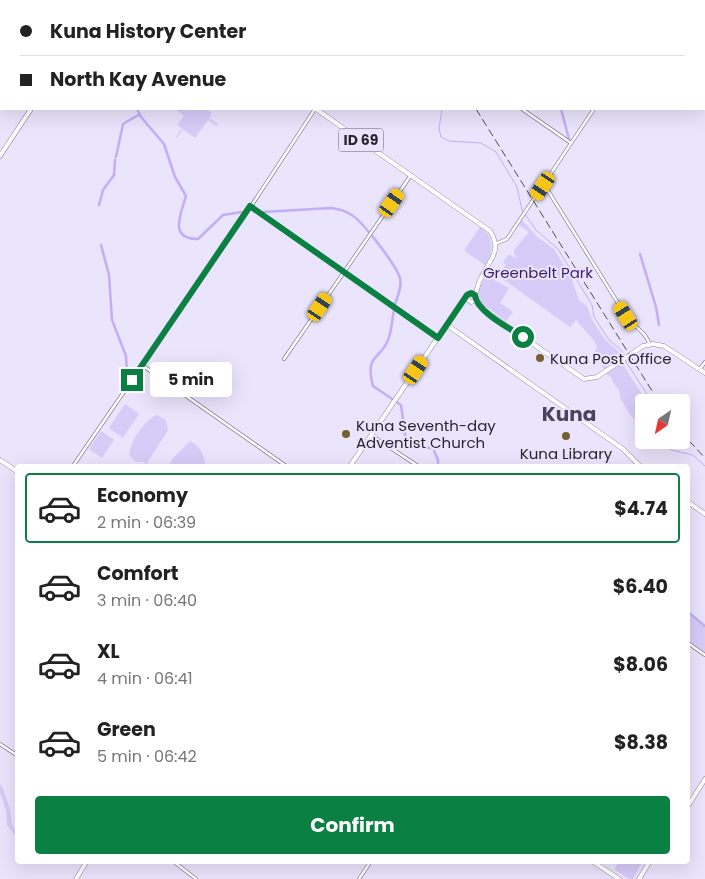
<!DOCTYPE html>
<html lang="en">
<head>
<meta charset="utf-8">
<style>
	:root { --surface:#fff; --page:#f6f6f6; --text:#222; --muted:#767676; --line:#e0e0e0; --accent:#0b8043 }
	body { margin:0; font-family:Poppins,sans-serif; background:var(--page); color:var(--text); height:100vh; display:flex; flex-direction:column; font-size:19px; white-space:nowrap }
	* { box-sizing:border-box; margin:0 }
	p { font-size:16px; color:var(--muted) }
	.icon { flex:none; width:28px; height:28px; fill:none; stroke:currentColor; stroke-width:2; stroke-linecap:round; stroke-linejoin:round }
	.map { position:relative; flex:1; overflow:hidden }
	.side { position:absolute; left:15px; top:464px; width:675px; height:400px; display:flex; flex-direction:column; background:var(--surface); border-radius:5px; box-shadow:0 5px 20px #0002 }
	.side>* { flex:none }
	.banner { position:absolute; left:0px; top:0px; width:705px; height:110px; box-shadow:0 5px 20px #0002; display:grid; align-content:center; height:110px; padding:0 20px; background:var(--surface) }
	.needle { width:32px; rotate:214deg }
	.controls { position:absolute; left:635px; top:394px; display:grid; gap:10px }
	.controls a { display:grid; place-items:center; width:55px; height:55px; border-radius:5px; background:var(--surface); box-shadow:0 5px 20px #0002; font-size:25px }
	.end { position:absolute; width:22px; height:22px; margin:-11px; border:6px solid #0b8043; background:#fff; box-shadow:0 0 0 2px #fff }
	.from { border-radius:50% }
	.bubble { position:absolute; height:35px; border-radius:5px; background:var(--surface); box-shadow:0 5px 20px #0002; font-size:16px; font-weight:700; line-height:35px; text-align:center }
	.car { position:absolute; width:15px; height:30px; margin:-15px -8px; border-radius:6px; box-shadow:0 0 4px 1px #0007; background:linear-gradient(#f5c518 24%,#345 0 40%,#f5c518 0 76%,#345 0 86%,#f5c518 0) }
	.banner b { display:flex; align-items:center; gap:18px; height:48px; font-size:19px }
	.banner b+b { border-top:1px solid var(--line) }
	.banner i { width:12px; height:12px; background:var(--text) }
	ul { padding:9px 0 0; list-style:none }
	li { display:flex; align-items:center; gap:15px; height:70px; margin:0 10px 8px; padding:0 10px; border:2px solid transparent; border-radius:5px }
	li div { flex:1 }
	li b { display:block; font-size:19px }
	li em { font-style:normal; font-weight:700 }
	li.selected { border-color:var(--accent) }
	li>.icon { width:45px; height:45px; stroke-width:1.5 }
	.primary-button { display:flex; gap:10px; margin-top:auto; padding:10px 20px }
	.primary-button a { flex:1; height:58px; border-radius:5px; background:var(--accent); color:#fff; font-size:20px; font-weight:700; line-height:58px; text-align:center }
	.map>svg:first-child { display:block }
	.green { fill:#d7cbf8 }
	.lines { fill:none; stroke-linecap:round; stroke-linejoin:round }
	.stream { stroke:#c2aef6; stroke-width:1 }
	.canal { stroke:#c2aef6; stroke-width:2.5 }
	.minor-casing { stroke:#8b849f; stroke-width:4 }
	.major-casing { stroke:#8b849f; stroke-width:5 }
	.minor { stroke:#fff; stroke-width:2.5 }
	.major { stroke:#fff; stroke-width:4 }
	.rail { stroke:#4d4957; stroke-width:1; stroke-dasharray:8 4; stroke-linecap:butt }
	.route { stroke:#0b8043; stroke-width:6 }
	.poi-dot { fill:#766231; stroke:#eae4fc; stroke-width:2 }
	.labels { text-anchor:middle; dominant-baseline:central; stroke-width:4; stroke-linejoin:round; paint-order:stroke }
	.shield { fill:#eae4fc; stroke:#625e6d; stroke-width:1 }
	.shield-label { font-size:14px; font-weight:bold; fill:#282530 }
	.park-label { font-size:15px; fill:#3d1b6d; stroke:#eae4fc }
	.poi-label { font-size:15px; fill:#282530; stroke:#eae4fc; text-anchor:start }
	.district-label { font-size:20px; font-weight:bold; fill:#4a435b; stroke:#eae4fc }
</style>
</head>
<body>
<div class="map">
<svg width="705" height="879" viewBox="0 0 705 879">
	<rect width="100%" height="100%" fill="#eae4fc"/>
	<!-- green -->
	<path class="green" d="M175 109H184L187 111 189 109H206L212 113 209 118 218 124 217 126 208 120 195 138 183 129 177 138 176 137 182 128 177 125 184 116Z
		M522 220 536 236 554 249 572 279 579 301C590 305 588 313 594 323 597 328 601 334 605 339 611 347 617 347 621 357L616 358 614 362 604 369 594 353 597 347C595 340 582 327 576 320L570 327 497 275 506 265 503 262 509 254 515 258 516 256 514 254V250L529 232 519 225Z
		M480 227C495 237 494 251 485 265L466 252 465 249Z
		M487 274C493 281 501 283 509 288L500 303 513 312 506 321 478 301 480 286Z
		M622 363 647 402H644V440L643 435 636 430 638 424C632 417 627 411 622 401 620 398 620 393 618 389 615 385 613 384 612 378L606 374Z
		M125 404 139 414 123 438 109 428Z
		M157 415 166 420 168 430 146 465 144 462H136L130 456C127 445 146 418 157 415Z
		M101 431 114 440 102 458 89 449Z
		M190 441C200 447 205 454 205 466H168L173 458Z
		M688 610 693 617 705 625V652L688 640Z
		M0 785H2L10 809 12 825 17 832V838L7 825 6 810 0 793Z
		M620 861 625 863 637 861 641 864 633 879H629L614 869Z"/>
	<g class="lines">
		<!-- stream -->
		<path class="stream" d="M375 0 378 1
			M442 109 439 129 441 137 449 141 481 143 496 152 517 187 522 210 536 230 558 249 592 305 594 317 609 340 621 350 623 356
			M625 360 652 402
			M666 440 671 450 693 455 705 466"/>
		<!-- canal -->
		<path class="canal" d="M41 0 43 1
			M137 109 141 117 164 144 175 177 186 196C181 214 168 239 198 239L223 215 242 212
			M561 109 569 139
			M116 157 123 124 140 114
			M99 205 103 190 114 175 115 160
			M263 212 331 208C338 209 344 210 350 214 362 220 396 265 400 278 402 286 398 296 395 304
			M101 245 109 275 112 320 126 356 127 373
			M640 254 656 307 659 325
			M394 310C392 319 392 329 389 337 382 361 364 352 373 386L401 405 406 441 411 446 430 448
			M434 451 438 460V466
			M688 612 705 626"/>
		<defs>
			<path id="minor" d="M130 0 131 1
				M152 0 158 1
				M421 0 422 1
				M665 1 666 0
				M704 87H705
				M522 109 571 143
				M543 186 547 189 626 316C634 327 646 332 650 345
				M251 206 438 337
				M495 244 507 239 594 109
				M284 359 411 175
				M142 365 286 466
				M700 369 705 362
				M371 435 418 466
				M73 466 244 217 315 109
				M634 466 637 462
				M688 643 705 655
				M0 744 18 756
				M173 861 196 879
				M359 879 371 861"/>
			<path id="major" d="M316 109 490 231C503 251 489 260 481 278 478 284 477 290 475 296
				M0 156 31 109
				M475 299 478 304 485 311 584 379 597 377 643 346 653 344 664 346 705 373
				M447 325 623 449 640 466
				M0 460 18 472
				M350 466 467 295 472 293 475 298 474 301 471 302 466 298
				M688 502 705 514
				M688 806 705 779
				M592 861 619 879
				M76 879 87 861
				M639 879 650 861"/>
		</defs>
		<!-- minor casing -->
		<use href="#minor" class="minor-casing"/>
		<!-- major casing -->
		<use href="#major" class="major-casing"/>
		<!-- minor -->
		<use href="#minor" class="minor"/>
		<!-- major -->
		<use href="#major" class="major"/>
		<!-- rail -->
		<path class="rail" d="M408 0 409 1
			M476 109 659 402
			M681 432 705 458"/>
	</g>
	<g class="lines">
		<!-- route -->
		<path class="route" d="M132 380 250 206 438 338 467 295 471 293 475 295C476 311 509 328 523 337"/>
	</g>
	<!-- markers -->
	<g class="poi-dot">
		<circle cx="540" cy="358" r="5"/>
		<circle cx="346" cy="434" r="5"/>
		<circle cx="566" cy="436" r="5"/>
	</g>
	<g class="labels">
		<!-- shield labels -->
		<rect class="shield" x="338.5" y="128.5" width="45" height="23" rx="4"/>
		<g class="shield-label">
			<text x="361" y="140">ID 69</text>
		</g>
		<!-- park labels -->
		<g class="park-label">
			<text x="538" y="272">Greenbelt Park</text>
		</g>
		<!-- poi labels -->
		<g class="poi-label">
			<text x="550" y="358">Kuna Post Office</text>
			<text x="356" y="425">Kuna Seventh-day<tspan x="356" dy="17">Adventist Church</tspan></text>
			<text x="566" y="453" text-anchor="middle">Kuna Library</text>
		</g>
		<!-- district labels -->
		<g class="district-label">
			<text x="569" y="414">Kuna</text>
		</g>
	</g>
</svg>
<div class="controls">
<a><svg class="needle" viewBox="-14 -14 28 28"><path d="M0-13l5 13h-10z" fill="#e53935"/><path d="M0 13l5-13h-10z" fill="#767676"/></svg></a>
</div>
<i class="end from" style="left:523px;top:337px"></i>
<i class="end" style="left:132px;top:380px"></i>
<div class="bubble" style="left:150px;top:362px;width:82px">5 min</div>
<i class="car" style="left:543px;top:186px;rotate:214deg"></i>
<i class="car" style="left:392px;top:203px;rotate:35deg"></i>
<i class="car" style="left:320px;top:307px;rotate:34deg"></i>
<i class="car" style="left:626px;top:316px;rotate:328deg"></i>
<i class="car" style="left:416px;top:370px;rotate:34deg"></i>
<div class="banner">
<b><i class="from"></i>Kuna History Center</b>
<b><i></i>North Kay Avenue</b>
</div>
<section class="side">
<ul>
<li class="selected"><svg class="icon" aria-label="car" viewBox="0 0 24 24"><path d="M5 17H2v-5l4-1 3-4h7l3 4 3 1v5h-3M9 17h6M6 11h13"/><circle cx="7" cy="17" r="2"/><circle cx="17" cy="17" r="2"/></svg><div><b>Economy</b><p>2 min · 06:39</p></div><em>$4.74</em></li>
<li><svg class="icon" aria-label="car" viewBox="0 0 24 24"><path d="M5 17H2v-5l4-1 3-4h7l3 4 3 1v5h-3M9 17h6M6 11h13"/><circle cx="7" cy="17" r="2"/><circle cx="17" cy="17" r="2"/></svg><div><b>Comfort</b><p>3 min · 06:40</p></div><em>$6.40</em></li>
<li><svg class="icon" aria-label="car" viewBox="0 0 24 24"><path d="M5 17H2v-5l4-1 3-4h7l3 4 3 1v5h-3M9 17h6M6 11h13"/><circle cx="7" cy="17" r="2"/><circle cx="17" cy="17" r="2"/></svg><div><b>XL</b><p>4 min · 06:41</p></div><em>$8.06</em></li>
<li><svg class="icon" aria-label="car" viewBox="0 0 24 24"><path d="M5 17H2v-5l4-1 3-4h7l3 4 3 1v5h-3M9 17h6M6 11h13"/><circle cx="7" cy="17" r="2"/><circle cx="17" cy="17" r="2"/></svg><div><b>Green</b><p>5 min · 06:42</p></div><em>$8.38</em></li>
</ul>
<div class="primary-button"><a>Confirm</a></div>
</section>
</div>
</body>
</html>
